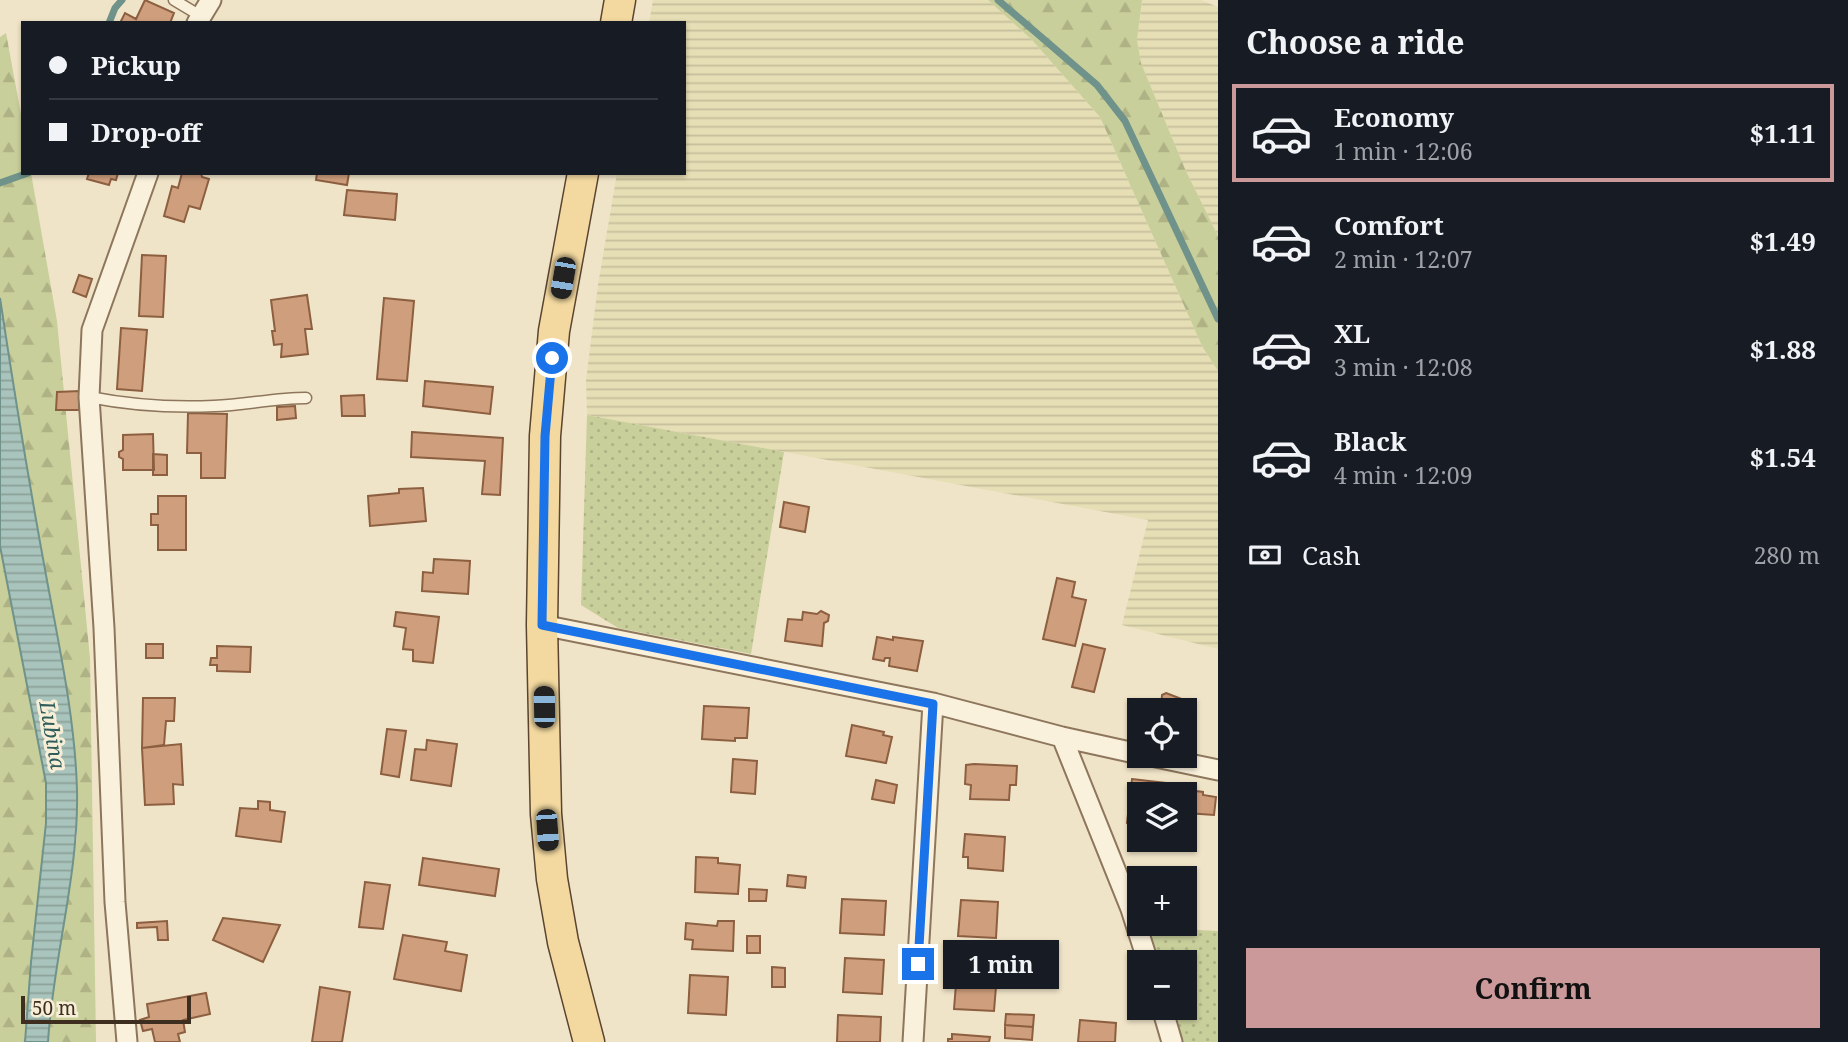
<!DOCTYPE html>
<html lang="en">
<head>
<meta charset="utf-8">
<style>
	:root { --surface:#171b24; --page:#242831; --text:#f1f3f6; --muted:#9ea1a6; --line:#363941; --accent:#cc999b }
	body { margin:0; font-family:"Noto Serif",serif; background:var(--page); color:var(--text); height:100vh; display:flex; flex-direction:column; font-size:26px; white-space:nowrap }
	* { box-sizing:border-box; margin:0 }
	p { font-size:23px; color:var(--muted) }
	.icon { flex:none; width:38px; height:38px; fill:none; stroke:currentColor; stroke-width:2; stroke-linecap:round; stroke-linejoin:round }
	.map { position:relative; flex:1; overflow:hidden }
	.panel { display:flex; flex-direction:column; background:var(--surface); width:630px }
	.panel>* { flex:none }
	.guide { position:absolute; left:21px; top:21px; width:665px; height:154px; border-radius:0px; box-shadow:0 2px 5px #0004; display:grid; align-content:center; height:154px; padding:0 28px; background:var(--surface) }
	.tools { position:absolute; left:1127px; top:698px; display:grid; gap:14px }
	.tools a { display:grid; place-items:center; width:70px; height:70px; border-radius:0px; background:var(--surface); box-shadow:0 2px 5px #0004; font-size:35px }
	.scale { position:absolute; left:21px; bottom:18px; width:170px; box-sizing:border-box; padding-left:7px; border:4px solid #3d2e20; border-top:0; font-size:19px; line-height:24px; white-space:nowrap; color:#3d2e20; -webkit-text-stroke:5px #f7eed8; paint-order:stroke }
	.end { position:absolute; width:32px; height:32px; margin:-16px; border:9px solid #1a73e8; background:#fff; box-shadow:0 0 0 4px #fff }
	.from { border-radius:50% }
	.bubble { position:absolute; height:49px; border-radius:0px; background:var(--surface); box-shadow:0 2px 5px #0004; font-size:23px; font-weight:700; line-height:49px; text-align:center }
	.car { position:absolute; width:21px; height:42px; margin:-21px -10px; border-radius:9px; box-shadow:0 0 5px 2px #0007; background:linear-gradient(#222 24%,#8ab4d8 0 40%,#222 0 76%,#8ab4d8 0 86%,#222 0) }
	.guide b { display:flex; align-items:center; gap:24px; height:66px; font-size:26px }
	.guide b+b { border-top:2px solid var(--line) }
	.guide i { width:18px; height:18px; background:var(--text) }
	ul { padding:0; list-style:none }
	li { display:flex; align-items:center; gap:21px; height:98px; margin:0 14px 10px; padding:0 14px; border:4px solid transparent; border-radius:0px }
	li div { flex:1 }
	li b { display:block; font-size:26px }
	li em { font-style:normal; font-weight:700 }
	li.active { border-color:var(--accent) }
	li>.icon { width:63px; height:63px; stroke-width:1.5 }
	h2 { padding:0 28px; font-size:32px; line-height:84px }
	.pay { display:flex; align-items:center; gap:18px; height:77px; padding:0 28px; font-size:26px }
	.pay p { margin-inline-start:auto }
	.cta { display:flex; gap:14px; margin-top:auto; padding:14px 28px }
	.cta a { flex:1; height:80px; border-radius:0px; background:var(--accent); color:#111; font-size:28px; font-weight:700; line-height:80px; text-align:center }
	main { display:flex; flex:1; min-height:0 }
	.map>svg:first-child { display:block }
	.farmland { fill:url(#farmland-rules) }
	.grass { fill:url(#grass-dots) }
	.forest { fill:url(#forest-firs) }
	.water { fill:url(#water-rules); stroke:#6f938a; stroke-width:2 }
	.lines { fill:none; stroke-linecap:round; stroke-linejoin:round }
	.stream { stroke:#6f938a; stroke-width:7 }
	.building { fill:#cf9f7d; stroke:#8d5f41; stroke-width:2 }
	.lane-casing { stroke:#8d765c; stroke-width:13 }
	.street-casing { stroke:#8d765c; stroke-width:23 }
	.primary-casing { stroke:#5b4430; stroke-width:33 }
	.lane { stroke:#faf1dc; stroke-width:10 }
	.street { stroke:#faf1dc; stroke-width:19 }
	.primary { stroke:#f3d9a0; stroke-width:30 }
	.route { stroke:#1a73e8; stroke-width:9 }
	.labels { text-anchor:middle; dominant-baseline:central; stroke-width:6; stroke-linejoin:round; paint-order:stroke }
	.water-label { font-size:21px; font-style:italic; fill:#2f5d5a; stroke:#f7eed8 }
</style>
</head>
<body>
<main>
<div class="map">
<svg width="1218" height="1042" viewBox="0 0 1218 1042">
	<defs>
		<pattern id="farmland-rules" width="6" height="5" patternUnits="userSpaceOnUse" patternTransform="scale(1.75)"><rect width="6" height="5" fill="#e6deb5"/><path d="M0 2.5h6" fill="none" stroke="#c6bf9b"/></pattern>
		<pattern id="grass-dots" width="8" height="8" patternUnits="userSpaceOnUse" patternTransform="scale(1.75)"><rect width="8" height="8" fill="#c9cf9b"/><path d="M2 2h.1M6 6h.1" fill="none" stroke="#aeb285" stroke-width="1.8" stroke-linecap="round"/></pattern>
		<pattern id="forest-firs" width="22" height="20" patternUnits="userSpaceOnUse" patternTransform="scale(1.75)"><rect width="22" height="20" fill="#c9cf9b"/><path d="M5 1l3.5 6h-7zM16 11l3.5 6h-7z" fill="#aeb285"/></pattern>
		<pattern id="water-rules" width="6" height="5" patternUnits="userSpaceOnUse" patternTransform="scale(1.75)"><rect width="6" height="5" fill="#a9c4bc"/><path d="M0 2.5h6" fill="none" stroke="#8ba098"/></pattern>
	</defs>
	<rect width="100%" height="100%" fill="#f0e4c8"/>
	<!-- farmland -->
	<path class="farmland" d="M653 0H988L1032 40 1100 117 1202 346 1218 371V649L1122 625 1148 520 587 415 586 380 598 285 617 173H684V23H649Z
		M1142 0H1201L1218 7V236L1185 169 1141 63 1137 40Z"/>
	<!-- grass -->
	<path class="grass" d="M587 415 784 452 751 654 618 628 581 605Z
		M1145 927 1218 931V1042H1181L1170 1008H1185V962H1156Z"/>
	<!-- forest -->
	<path class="forest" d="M988 0H1142L1137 40 1141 63 1185 169 1218 236V371L1202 346 1100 117 1032 40Z
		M6 33 23 125V173H31L57 321 90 658 96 1042H48L50 1006 77 838V788L68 695 21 435 0 298V37Z
		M0 546 46 783V823L31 962 25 1042H0Z"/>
	<!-- water -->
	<path class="water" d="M0 298C14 391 29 483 46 575 59 646 75 718 77 790 79 875 53 958 48 1042H25L31 962 46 823V783L0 546Z"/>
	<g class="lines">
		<!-- stream -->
		<path class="stream" d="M998 0 1097 85 1125 121 1218 319
			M109 23 115 8 122 0
			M0 183 28 173"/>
	</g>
	<!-- building -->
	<path class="building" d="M145 0 174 13 170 23H120L125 13 136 19Z
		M89 173H118L116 180 111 179 109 185 87 179Z
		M182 173H201L202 177 209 179 200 209 189 206 184 222 164 216 172 186 178 188Z
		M317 173H349L347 185 316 180Z
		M347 190 397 194 395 220 344 215Z
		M142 255 166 256 163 317 139 316Z
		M79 275 92 279 86 297 73 292Z
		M307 295 312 329H305L308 354 281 357 282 344 274 345 272 331H275L271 300Z
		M384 298 414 301 407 381 377 379Z
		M121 328 147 330 142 391 117 389Z
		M425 381 493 387 490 414 423 406Z
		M79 391V410H56L57 392Z
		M364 395 365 416H342L341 396Z
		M295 406 296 418 277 420V407Z
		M188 413 227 414 225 478H201V453H187Z
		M412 432 503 438 500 495 482 494 485 461 411 457Z
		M153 434 154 470H123V459L119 457V452L123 450V435Z
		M153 454 167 455V475H153Z
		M423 488 426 521 370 526 368 496 399 493V489Z
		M158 496H186V550H158V525H151V514H158Z
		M784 502 809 507 805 532 780 527Z
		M434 559 470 561 468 594 422 591 423 572 433 573Z
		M1057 578 1075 582 1072 597 1086 600 1075 646 1043 639Z
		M821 611 829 615 828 621 824 623 822 646 785 641 788 619 802 620 803 612 817 614Z
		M396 612 439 617 433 663 413 661V650L403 649 406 628 394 626Z
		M877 637 893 640V637L923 641 917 671 889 666 890 658H885L884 661 873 659Z
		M146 644H163V658H146Z
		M1083 644 1105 649 1094 692 1072 687Z
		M217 646 251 647 250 672 217 671V665H210L211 658H217Z
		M1166 693 1187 701 1184 710H1161L1162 695Z
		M143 698H175L174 721H166L164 745 142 748Z
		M704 706 749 708 747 738H735V741L702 739Z
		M852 725 884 732 883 735 892 737 886 763 846 756Z
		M387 729 406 731 399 777 381 774Z
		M427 740 457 744 451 786 411 780 415 749 426 750Z
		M181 744 183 785 173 784 174 804 145 805 142 748Z
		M733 759 757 761 755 794 731 792Z
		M974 764 1017 766 1016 785H1010L1009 800 970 799 971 785 965 784 966 765Z
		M1132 779 1174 784 1173 794H1139V825L1127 823Z
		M876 780 897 785 894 803 872 799Z
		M1188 790 1203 792V795L1216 797 1214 815 1186 813Z
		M258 801 270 802V810L285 812 281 842 236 836 240 808 258 809Z
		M965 834 1005 837 1003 871 968 868V857H963Z
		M696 857 718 858V863L740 865 738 894 695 892Z
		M423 858 499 869 495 896 419 885Z
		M788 875 806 877 805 888 787 886Z
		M365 882 390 885 383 929 359 927Z
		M749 889 767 890 766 901H749Z
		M842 899 886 901 884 935 840 933Z
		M961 900 998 902 996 938 958 936Z
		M223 918 280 925 263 962 213 940Z
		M167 921 168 940H158L157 927 137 928V923Z
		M718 921H734L733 951 692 949 693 940 685 939 686 923 717 926Z
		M403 935 447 942 445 951 467 955 461 991 394 979Z
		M747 936H760V953H747Z
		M845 958 884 960 882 994 843 992Z
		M772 967 785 968V987H772Z
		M957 971 997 974 994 1011 954 1009Z
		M690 975 728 977 726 1015 688 1013Z
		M320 987 350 992 342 1042H312Z
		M206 993 210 1014 183 1020 185 1032 178 1034 180 1042H155L152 1029 143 1031 140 1020 149 1017 147 1004Z
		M1006 1014 1034 1015 1033 1027 1005 1025Z
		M838 1015 881 1017 880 1042H837Z
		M1080 1020 1116 1023 1115 1042H1078Z
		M1005 1025 1033 1027 1032 1040 1005 1038Z
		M952 1034 990 1037 989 1042H948V1039H952Z"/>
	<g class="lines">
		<defs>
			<path id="lane" d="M174 0 199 15
				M89 397C130 405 172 408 214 406 245 405 275 398 306 398"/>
			<path id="street" d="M197 23 211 0
				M542 625 933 703 1062 737 1139 754
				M1062 737 1131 909 1148 962
				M1151 756 1218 770
				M1162 1008 1172 1042
				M127 1042 115 902 104 628 89 397 92 330 148 173
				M913 1042 933 703"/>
			<path id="primary" d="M616 23 620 0
				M583 173 554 331 545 436 542 625 546 814 552 879 563 942 589 1042"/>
		</defs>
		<!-- lane casing -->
		<use href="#lane" class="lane-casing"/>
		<!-- street casing -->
		<use href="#street" class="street-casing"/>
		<!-- primary casing -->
		<use href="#primary" class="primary-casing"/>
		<!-- lane -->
		<use href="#lane" class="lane"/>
		<!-- street -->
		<use href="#street" class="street"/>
		<!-- primary -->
		<use href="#primary" class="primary"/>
	</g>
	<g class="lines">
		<!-- route -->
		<path class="route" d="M552 358 545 436 542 625 933 704 918 964"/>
	</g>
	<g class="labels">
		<!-- water labels -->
		<g class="water-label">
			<text transform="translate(53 735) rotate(80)">Lubina</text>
		</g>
	</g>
</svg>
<div class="tools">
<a><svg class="icon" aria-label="locate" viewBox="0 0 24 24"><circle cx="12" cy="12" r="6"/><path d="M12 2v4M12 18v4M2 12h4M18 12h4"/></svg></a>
<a><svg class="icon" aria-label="layers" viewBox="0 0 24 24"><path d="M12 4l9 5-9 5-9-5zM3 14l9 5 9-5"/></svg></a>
<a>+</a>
<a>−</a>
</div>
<div class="scale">50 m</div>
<i class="end from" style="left:552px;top:358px"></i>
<i class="end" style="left:918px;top:964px"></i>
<div class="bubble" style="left:943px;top:940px;width:116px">1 min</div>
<i class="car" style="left:563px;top:278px;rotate:190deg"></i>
<i class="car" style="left:544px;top:707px;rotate:359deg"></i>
<i class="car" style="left:547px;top:830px;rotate:176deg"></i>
<div class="guide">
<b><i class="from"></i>Pickup</b>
<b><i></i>Drop-off</b>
</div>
</div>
<section class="panel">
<h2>Choose a ride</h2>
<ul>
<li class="active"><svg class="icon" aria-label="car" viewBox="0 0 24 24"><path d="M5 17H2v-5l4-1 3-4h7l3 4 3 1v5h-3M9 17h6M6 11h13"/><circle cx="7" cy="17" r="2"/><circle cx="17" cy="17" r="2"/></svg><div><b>Economy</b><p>1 min · 12:06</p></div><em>$1.11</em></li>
<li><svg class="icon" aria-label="car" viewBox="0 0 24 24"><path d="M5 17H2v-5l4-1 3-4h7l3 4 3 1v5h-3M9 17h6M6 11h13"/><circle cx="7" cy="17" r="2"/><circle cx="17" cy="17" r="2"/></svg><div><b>Comfort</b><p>2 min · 12:07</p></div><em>$1.49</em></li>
<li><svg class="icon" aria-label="car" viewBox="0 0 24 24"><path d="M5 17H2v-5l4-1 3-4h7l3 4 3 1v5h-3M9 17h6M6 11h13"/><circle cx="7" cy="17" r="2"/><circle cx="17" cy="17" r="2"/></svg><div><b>XL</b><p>3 min · 12:08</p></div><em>$1.88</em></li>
<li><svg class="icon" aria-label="car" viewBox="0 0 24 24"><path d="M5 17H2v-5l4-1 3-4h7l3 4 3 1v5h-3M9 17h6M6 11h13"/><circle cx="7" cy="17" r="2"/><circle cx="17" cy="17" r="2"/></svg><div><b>Black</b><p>4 min · 12:09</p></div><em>$1.54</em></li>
</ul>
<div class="pay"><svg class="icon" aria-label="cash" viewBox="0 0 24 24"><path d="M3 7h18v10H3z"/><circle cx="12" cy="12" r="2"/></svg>Cash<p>280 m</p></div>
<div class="cta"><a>Confirm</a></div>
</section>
</main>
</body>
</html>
